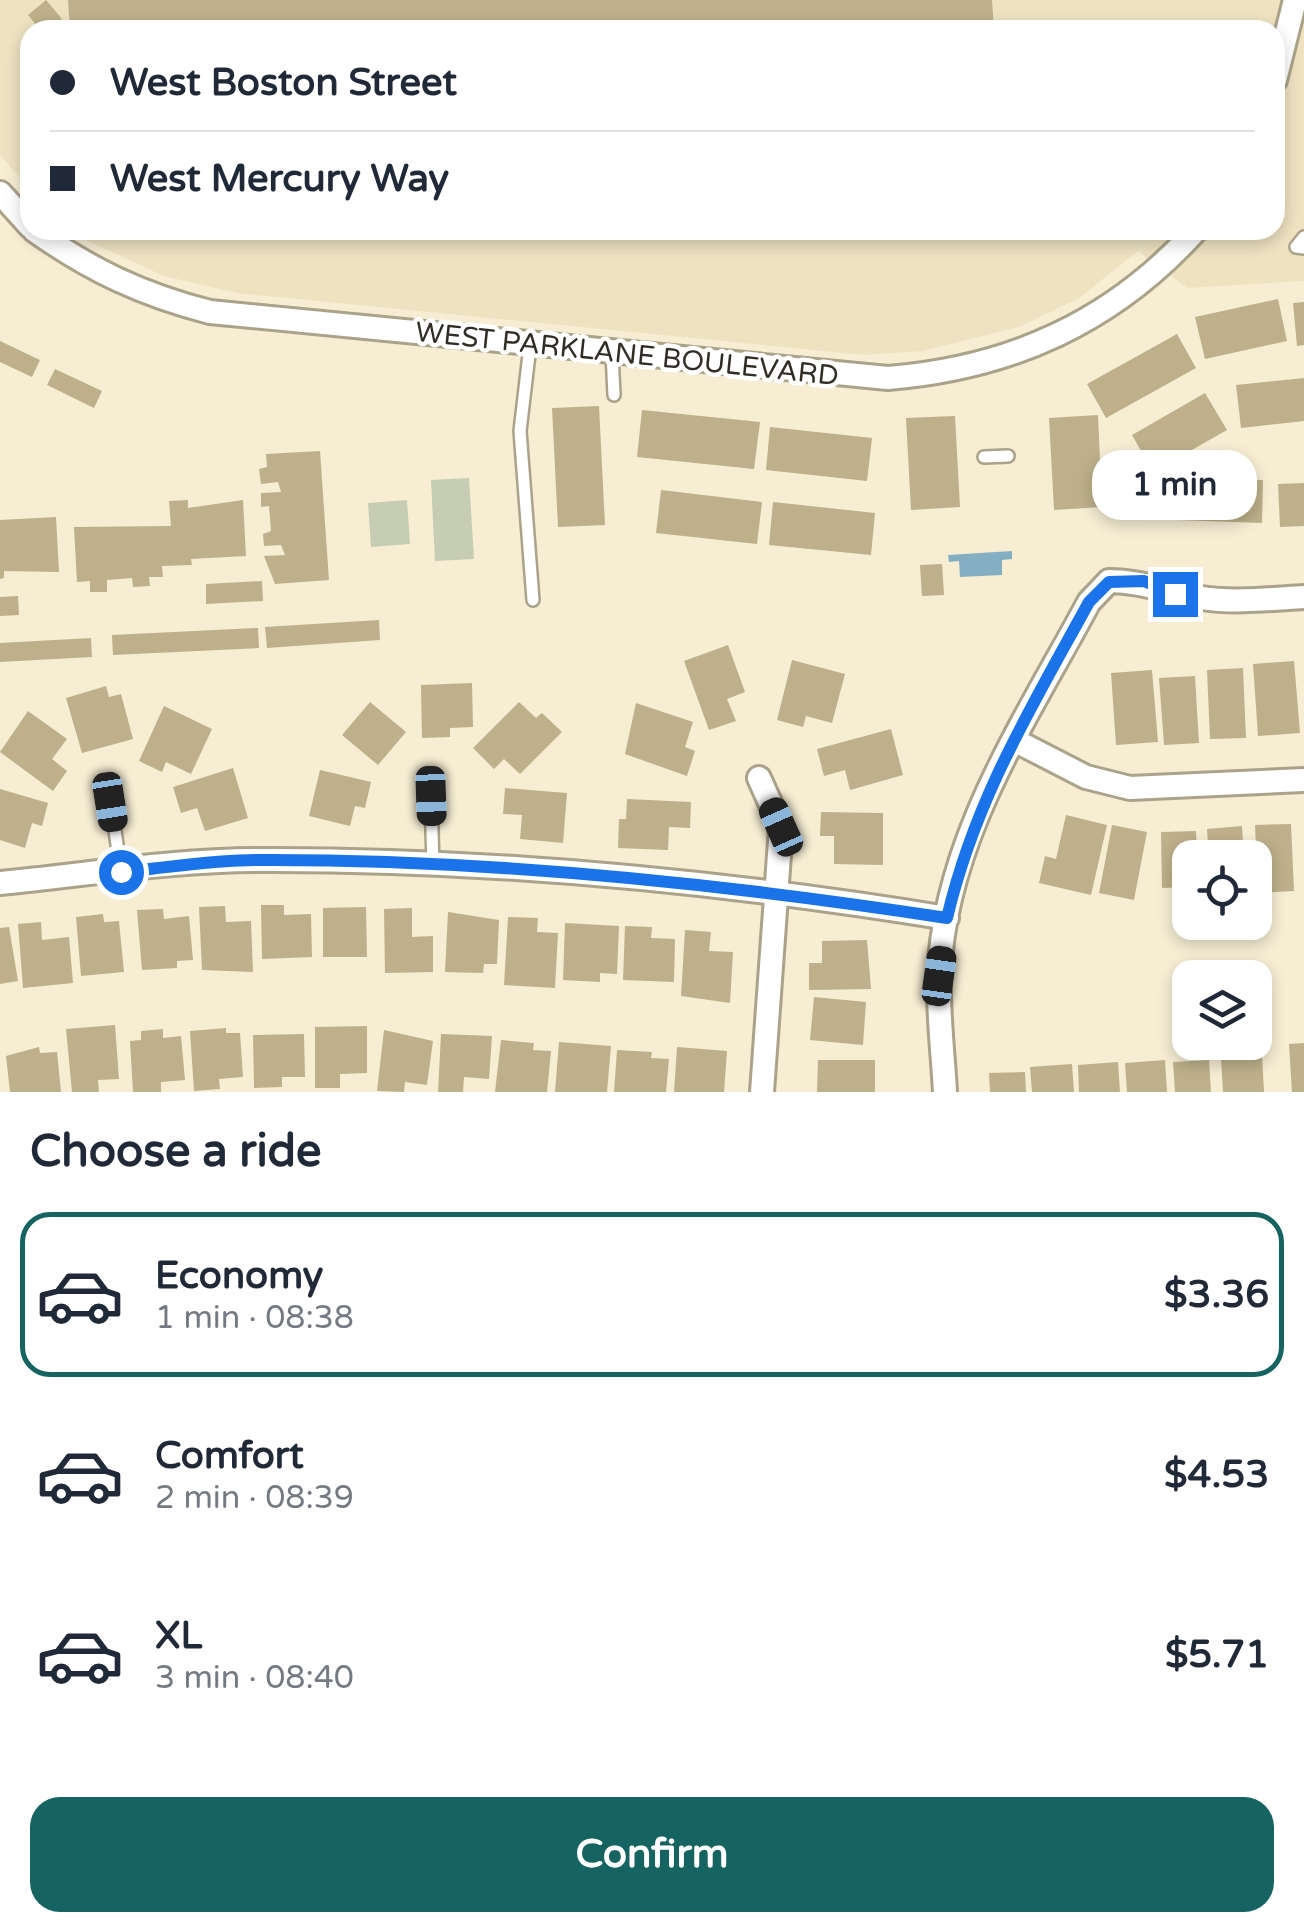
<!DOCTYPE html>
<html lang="en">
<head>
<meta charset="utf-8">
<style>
	:root { --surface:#fff; --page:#f6f6f7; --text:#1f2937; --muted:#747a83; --line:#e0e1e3; --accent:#156461 }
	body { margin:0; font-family:"Varela Round",sans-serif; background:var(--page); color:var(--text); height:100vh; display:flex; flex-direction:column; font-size:38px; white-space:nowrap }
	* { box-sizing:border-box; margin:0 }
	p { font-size:32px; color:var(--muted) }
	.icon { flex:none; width:55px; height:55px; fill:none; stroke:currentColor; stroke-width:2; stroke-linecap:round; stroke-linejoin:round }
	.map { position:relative; height:1092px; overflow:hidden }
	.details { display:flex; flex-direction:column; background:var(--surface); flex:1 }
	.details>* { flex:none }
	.guide { position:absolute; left:20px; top:20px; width:1265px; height:220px; border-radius:30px; box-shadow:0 5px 15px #0003; display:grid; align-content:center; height:220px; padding:0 30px; background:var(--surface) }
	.controls { position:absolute; left:1172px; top:840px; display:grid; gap:20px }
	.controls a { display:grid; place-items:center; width:100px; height:100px; border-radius:20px; background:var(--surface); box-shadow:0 5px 15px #0003; font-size:50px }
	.end { position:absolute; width:45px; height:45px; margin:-22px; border:12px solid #1a73e8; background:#fff; box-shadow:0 0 0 5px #fff }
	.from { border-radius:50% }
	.bubble { position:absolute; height:70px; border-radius:30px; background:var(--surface); box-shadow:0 5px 15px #0003; font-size:32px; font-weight:700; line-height:70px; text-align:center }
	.car { position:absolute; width:30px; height:60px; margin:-30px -15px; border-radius:12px; box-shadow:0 0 8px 2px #0007; background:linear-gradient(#222 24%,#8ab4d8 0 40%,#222 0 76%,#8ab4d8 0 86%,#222 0) }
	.guide b { display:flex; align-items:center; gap:35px; height:95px; font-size:38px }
	.guide b+b { border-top:2px solid var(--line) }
	.guide i { width:25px; height:25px; background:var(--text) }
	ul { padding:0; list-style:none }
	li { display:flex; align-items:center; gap:30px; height:165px; margin:0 20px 15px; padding:0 10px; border:5px solid transparent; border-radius:30px }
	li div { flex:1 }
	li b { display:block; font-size:38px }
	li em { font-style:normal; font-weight:700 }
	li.active { border-color:var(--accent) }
	li>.icon { width:90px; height:90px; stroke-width:1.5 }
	h2 { padding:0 30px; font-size:45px; line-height:120px }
	.button { display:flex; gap:20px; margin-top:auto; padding:20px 30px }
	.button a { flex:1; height:115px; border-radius:30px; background:var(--accent); color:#fff; font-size:40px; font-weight:700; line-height:115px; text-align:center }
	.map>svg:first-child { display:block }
	.built { fill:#eee2c1 }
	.green { fill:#c6cdb2 }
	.water { fill:#84afc2 }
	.building { fill:#bdb08a }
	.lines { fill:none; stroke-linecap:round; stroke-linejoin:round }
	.service-casing { stroke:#aba28a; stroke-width:16 }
	.minor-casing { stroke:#aba28a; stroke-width:28 }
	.service { stroke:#fff; stroke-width:11 }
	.minor { stroke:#fff; stroke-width:22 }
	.route { stroke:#1a73e8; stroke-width:12 }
	.labels { text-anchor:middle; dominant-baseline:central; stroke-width:9; stroke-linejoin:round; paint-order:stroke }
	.street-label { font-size:28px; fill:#312d24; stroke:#fff }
</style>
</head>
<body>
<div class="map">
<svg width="1304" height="1092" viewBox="0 0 1304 1092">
	<rect width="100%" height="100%" fill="#f6edd3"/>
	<!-- built -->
	<path class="built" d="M0 0H1304V281L1187 288 1138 251 1079 298 1019 327 923 351 864 355 237 293 164 276 84 239 74 230H1275V30H30V189L0 155Z"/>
	<!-- green -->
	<path class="green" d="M469 478 474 559 435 561 431 480Z
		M407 500 410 544 371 547 368 503Z"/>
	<!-- water -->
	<path class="water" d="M1012 551V559L1002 560V575L960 577 959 561 949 562 948 555Z"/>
	<!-- building -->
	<path class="building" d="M46 0 62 19 48 30H40L28 15Z
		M68 0H992L994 30H70Z
		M1278 299 1287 341 1205 359 1195 317Z
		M1304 302V345L1297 346 1293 303Z
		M1177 334 1196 368 1106 418 1087 384Z
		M0 341 40 360 32 377 0 362Z
		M55 369 102 391 94 408 47 385Z
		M1304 378V421L1241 428 1236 385Z
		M1205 393 1227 430 1153 472 1132 435Z
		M599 406 605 525 558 527 552 408Z
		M642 410 760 422 754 469 637 457Z
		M1098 415 1102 507 1054 510 1049 418Z
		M955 416 960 507 911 510 906 418Z
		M770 427 872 438 867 481 766 470Z
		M320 451 329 580 275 584 264 556 285 555 281 545 264 546 263 534 271 531 269 506 261 507V493L281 492 278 482 261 484 259 469 267 467 266 454Z
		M1178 478 1263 480 1262 523 1177 520Z
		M1304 483V526L1280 527 1278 484Z
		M661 490 762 502 757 544 656 533Z
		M188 500V508L243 500 246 556 191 559 192 565 162 566 163 577H149L150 586 133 587 132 578 107 580V592H90V581L77 582 74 527 171 526 169 501Z
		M773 502 875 513 871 555 769 545Z
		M56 517 59 572 4 571V578L0 579V520Z
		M942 564 944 595 922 596 920 565Z
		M262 581 263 601 206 604V584Z
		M18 596 19 615 0 616V597Z
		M379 620 380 640 267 648 265 627Z
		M258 628 259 648 113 655 112 635Z
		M91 638 92 657 0 662V643Z
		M728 645 745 692 727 699 736 721 709 730 684 661Z
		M792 660 845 674 832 723 806 716 803 727 777 720Z
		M1294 661 1300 733 1258 736 1253 664Z
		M1243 668 1246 738 1210 739 1207 670Z
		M1152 670 1158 742 1116 745 1111 673Z
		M1195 676 1199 743 1164 745 1159 678Z
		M472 683 473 727 450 728V737L422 738 421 685Z
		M106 686 109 697 121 694 133 739 82 753 66 698Z
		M370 702 406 732 378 765 342 735Z
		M519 702 536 718 542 713 562 732 520 774 504 759 494 769 473 748Z
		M636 703 693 722 685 747 695 751 687 776 625 754Z
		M164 706 212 729 191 774 166 762 162 772 139 761Z
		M28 711 67 739 52 759 67 771 53 791 0 752Z
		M891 729 903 775 850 790 845 770 824 776 817 749Z
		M233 768 248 818 205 831 197 808 181 813 173 787Z
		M320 770 371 782 365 808 355 806 350 826 309 816Z
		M505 788 567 793 563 843 520 839 522 815 503 814Z
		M0 789 48 803 42 826 32 823 25 848 0 840Z
		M627 799 691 802 690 828 669 827 668 850 618 848 619 819H626Z
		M821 812 883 813V865L834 864V836H820Z
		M1066 815 1107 825 1091 895 1039 883 1045 856 1056 859Z
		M1291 824 1294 891 1258 893 1255 825Z
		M1112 825 1147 832 1134 900 1099 893Z
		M1242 826 1244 858H1209L1207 829Z
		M1196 831 1197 858H1190V887L1162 888 1161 832Z
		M261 905H284V915L311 914 312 957 262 959Z
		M225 906 226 922 251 921 253 972 202 970 199 907Z
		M366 907 367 957H323V908Z
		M412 908V937L433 936V972L385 973 384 909Z
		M163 909 164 919 189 916 193 960 177 961V968L142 970 137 910Z
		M448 912 499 920 497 964H484L483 973 445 972Z
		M103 914 104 922 119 921 124 972 81 976 76 917Z
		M508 917 538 918 537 932 558 933 555 988 504 985Z
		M41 922 42 940 69 937 73 983 23 988 18 924Z
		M565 923 619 926 617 974 600 973V982L563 980Z
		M625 926 652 927 651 938 675 939 674 982 623 980Z
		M9 927 18 981 0 984V928Z
		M685 930 711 932 709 951 733 952 730 1003 681 996Z
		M867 940 871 989 809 990V963H822V941Z
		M814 997 866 1002 863 1045 810 1040Z
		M115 1025 119 1079 98 1080 99 1092H72L66 1029Z
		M367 1026V1073L340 1074V1088H315V1027Z
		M226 1028V1033H240L243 1077 219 1079 220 1089 194 1091 190 1031Z
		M163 1029V1038L181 1036 185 1080 161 1082V1092H133L130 1041 141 1040V1031Z
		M384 1030 433 1041 427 1085 405 1082 404 1092 377 1091Z
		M304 1034 305 1077H282V1087L254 1088 253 1035Z
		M441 1034 492 1036 489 1079 464 1077 463 1092H438Z
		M501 1040 534 1043 533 1050 551 1051 547 1092H495Z
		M559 1042 611 1046 607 1092H555Z
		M1304 1043V1092H1292L1289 1044Z
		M39 1047 40 1053 57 1052 61 1092H10L6 1056Z
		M677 1047 727 1051 724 1092H674Z
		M617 1050 652 1052 651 1058 669 1059 666 1092H614Z
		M1262 1055 1264 1092H1223L1221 1058Z
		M818 1060H875V1092H817Z
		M1165 1060 1167 1092H1127L1125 1063Z
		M1209 1060 1211 1092H1175L1173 1062Z
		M1118 1062 1120 1092H1079L1078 1065Z
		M1072 1064 1074 1092H1032L1030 1067Z
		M1025 1072 1026 1092H990L989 1073Z"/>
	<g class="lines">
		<defs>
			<path id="service" d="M1304 237 1296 247 1304 248
				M530 346 520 431 533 600
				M612 353 614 395
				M984 457 1008 456
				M431 796 433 866
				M111 803 121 872"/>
			<path id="minor" d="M1275 80 1295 0
				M0 193 30 226
				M34 230C90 270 143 295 210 312L888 378C1011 368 1113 322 1196 230
				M1014 740 1086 777 1130 788 1304 780
				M759 778 781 827 762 1092
				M0 883C85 875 172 860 258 860 488 859 720 881 947 918
				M945 1092C943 1054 938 1015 939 977 944 839 1026 720 1089 602L1109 581C1143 581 1168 593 1201 598 1235 603 1270 599 1304 597"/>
		</defs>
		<!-- service casing -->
		<use href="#service" class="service-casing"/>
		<!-- minor casing -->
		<use href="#minor" class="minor-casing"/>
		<!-- service -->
		<use href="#service" class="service"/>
		<!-- minor -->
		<use href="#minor" class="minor"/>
	</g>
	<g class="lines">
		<!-- route -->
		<path class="route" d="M121 872C166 868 212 860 257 860 488 859 720 883 947 918 975 799 1031 708 1089 602L1109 582 1144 581 1175 594"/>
	</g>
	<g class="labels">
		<!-- street labels -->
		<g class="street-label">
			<text transform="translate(627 354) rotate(6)">WEST PARKLANE BOULEVARD</text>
		</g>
	</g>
</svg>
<div class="controls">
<a><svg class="icon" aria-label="locate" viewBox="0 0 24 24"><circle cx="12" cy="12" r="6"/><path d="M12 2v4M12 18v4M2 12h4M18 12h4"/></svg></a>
<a><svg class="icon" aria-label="layers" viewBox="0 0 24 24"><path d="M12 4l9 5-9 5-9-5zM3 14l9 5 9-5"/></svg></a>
</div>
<i class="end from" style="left:121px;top:872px"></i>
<i class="end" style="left:1175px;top:594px"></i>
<div class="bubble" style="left:1092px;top:450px;width:165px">1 min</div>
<i class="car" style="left:431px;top:796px;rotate:178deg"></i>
<i class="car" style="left:110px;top:802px;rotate:171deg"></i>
<i class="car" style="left:781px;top:827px;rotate:336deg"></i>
<i class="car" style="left:939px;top:976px;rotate:8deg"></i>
<div class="guide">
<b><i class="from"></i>West Boston Street</b>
<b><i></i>West Mercury Way</b>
</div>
</div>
<section class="details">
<h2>Choose a ride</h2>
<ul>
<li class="active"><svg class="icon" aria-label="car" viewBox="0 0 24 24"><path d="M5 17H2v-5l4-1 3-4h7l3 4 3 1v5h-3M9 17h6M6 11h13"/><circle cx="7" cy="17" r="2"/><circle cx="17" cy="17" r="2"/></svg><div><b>Economy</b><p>1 min · 08:38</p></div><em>$3.36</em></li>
<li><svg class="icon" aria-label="car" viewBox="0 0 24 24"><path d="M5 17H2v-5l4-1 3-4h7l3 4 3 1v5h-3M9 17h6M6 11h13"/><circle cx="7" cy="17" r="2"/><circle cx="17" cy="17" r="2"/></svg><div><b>Comfort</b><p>2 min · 08:39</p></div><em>$4.53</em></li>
<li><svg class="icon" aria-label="car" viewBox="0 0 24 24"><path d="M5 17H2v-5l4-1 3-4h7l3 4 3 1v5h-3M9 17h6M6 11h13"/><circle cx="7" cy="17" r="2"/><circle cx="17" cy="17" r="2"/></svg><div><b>XL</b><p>3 min · 08:40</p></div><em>$5.71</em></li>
</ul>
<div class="button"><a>Confirm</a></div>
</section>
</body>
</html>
